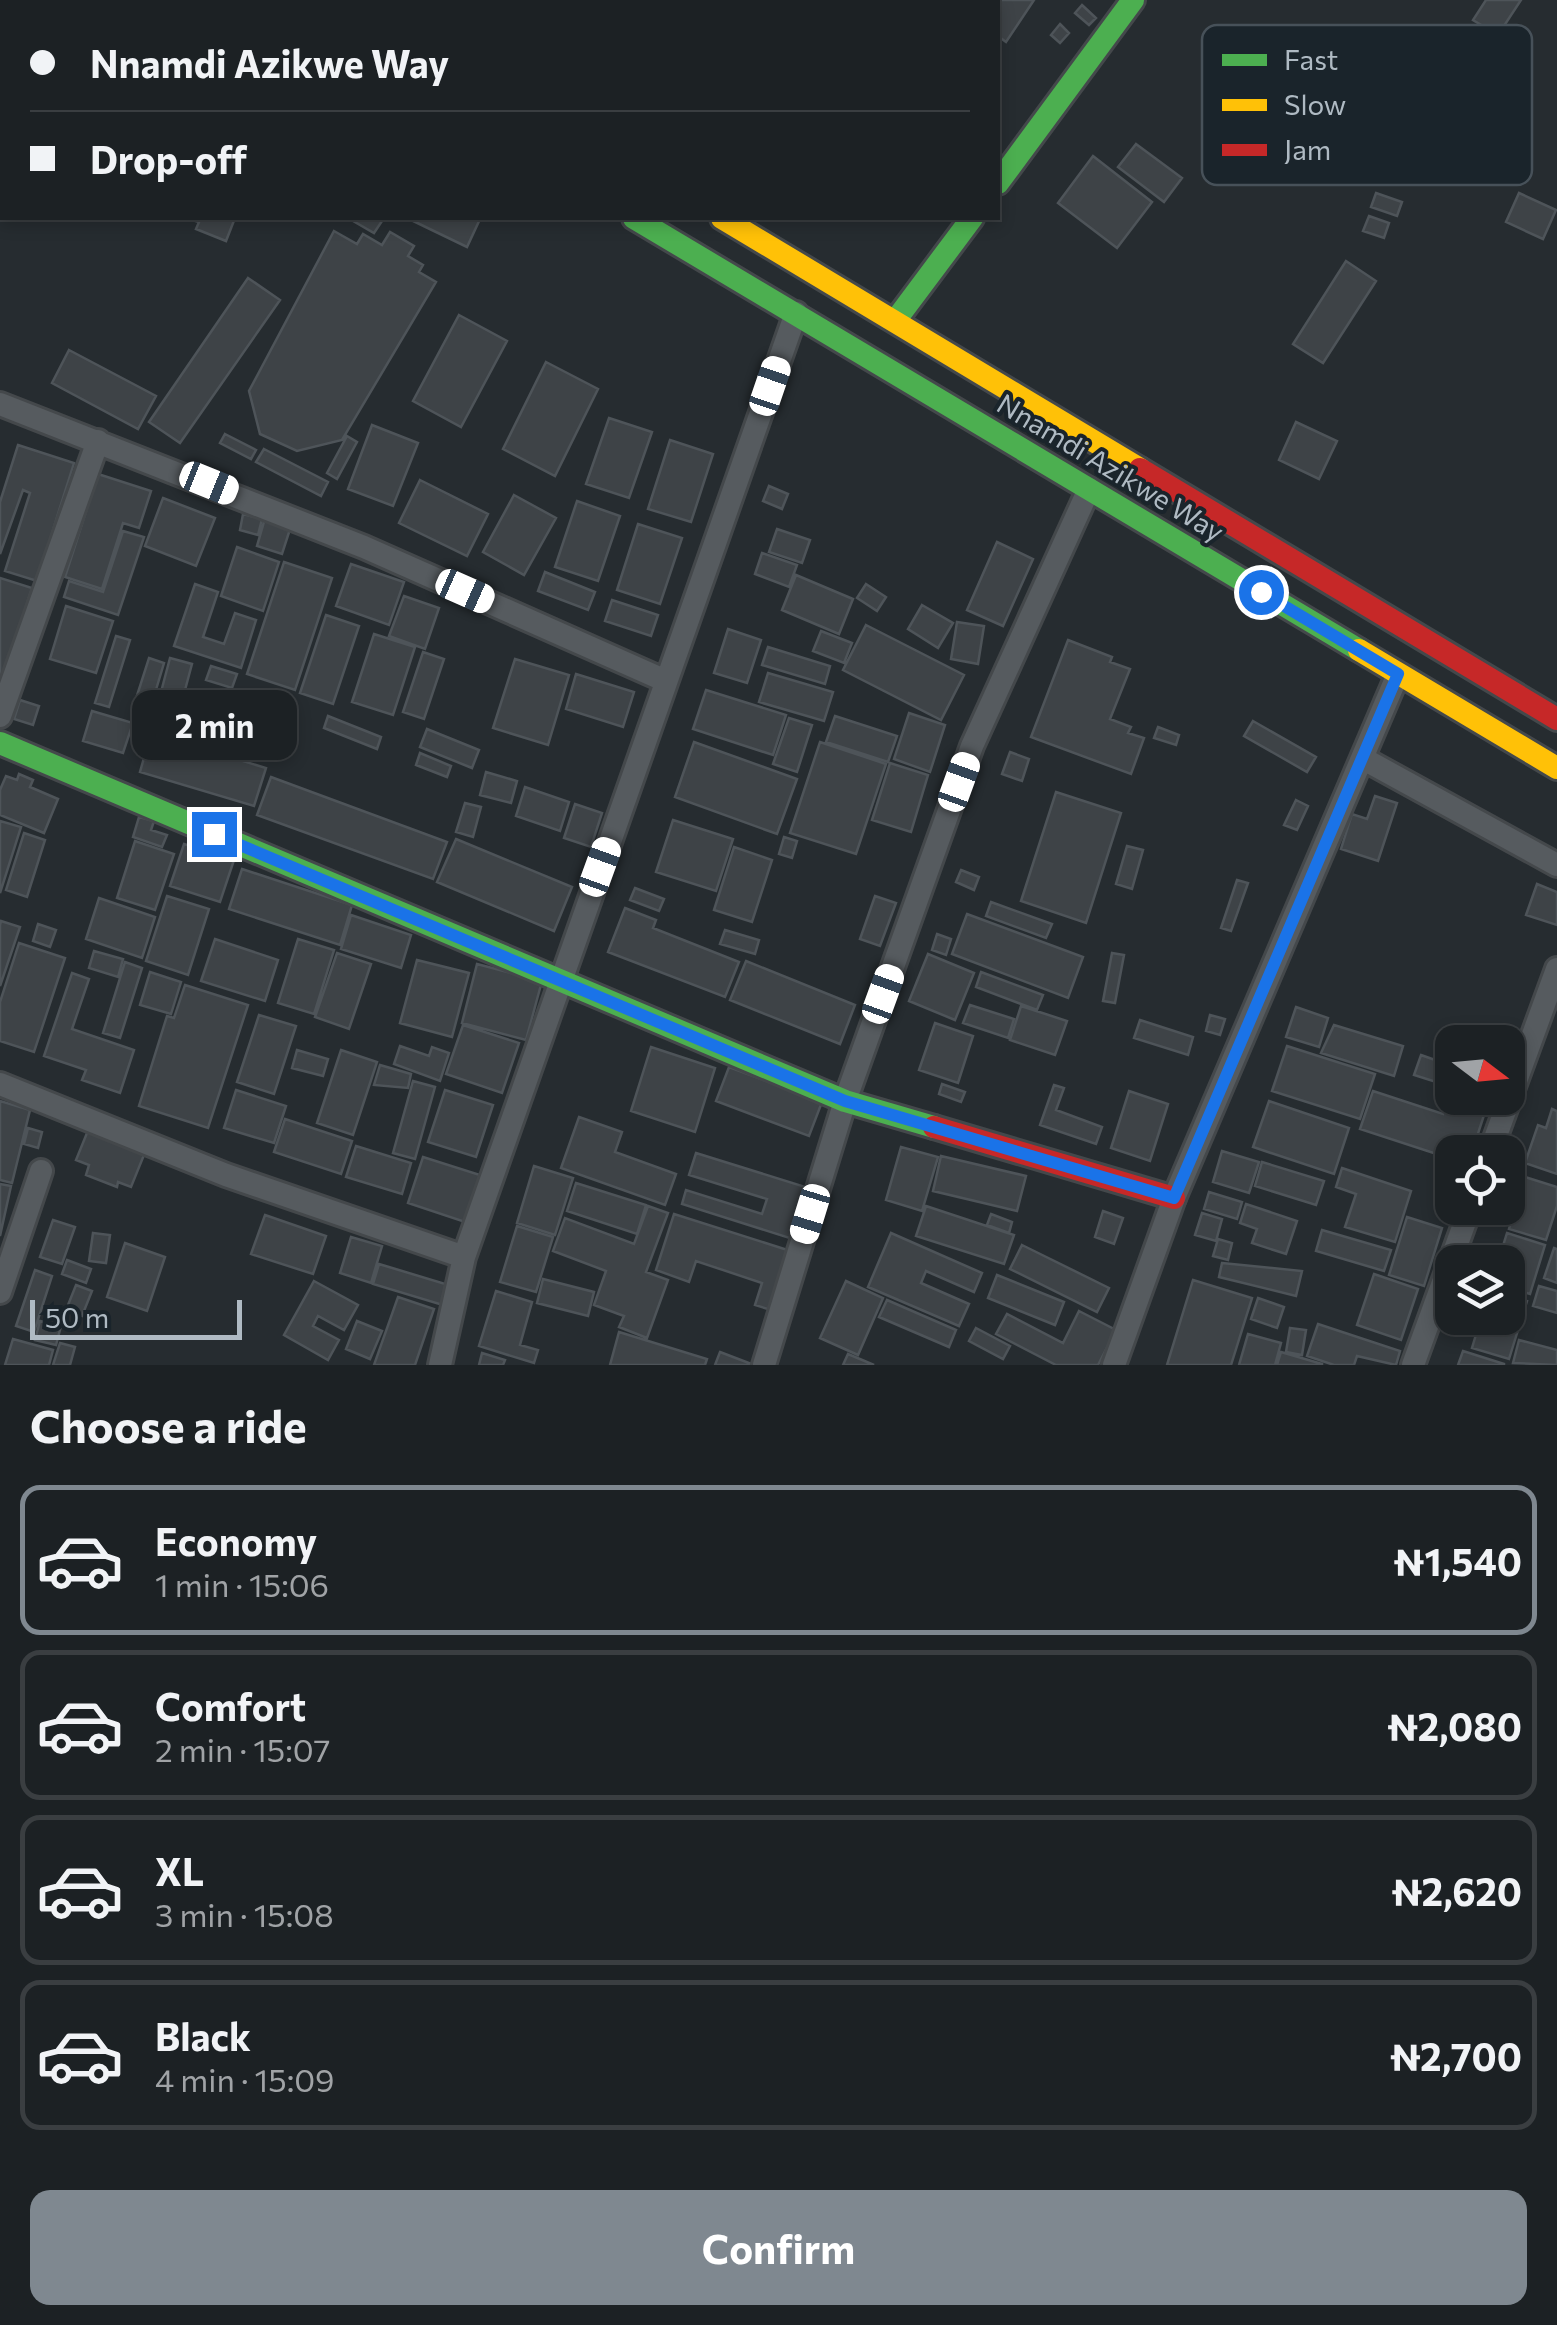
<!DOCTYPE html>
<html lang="en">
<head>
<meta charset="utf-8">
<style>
	:root { --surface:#1c2124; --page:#292e31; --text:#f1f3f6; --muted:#a0a3a6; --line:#3a3e41; --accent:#7f8890 }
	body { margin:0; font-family:Commissioner,sans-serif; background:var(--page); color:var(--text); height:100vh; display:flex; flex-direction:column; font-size:38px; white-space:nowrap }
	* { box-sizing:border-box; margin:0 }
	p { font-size:32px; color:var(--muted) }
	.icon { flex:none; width:55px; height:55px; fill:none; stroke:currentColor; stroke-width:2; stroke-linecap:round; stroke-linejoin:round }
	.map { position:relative; height:1365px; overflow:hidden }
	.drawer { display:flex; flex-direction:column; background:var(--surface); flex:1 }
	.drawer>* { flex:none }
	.banner { position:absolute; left:0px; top:0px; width:1000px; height:220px; box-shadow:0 5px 15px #0003,0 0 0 2px var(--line); display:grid; align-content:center; height:220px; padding:0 30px; background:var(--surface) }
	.needle { width:65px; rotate:106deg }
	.fabs { position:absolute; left:1435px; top:1025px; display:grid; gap:20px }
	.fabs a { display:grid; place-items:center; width:90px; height:90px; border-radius:20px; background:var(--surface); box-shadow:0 5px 15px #0003,0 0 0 2px var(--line); font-size:50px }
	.scale { position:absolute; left:30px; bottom:25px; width:212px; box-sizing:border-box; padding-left:10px; border:5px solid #afbac3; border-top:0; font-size:28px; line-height:35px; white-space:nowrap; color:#afbac3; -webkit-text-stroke:8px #1a242b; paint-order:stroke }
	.end { position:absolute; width:45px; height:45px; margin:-22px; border:12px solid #1a73e8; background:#fff; box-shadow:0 0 0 5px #fff }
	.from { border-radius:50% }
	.bubble { position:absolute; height:70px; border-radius:20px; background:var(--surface); box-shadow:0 5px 15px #0003,0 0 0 2px var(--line); font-size:32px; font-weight:700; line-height:70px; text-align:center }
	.car { position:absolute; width:30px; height:60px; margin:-30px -15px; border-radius:12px; box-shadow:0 0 8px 2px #0007; background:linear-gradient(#fff 24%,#345 0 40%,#fff 0 76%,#345 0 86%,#fff 0) }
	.banner b { display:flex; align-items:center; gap:35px; height:95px; font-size:38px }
	.banner b+b { border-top:2px solid var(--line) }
	.banner i { width:25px; height:25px; background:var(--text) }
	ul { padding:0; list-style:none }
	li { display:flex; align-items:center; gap:30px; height:150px; margin:0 20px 15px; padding:0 10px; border:5px solid var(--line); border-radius:20px }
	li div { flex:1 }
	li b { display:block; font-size:38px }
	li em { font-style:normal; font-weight:700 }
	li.selected { border-color:var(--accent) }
	li>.icon { width:90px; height:90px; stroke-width:1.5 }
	h2 { padding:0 30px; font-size:45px; line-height:120px }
	.button { display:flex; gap:20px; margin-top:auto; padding:20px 30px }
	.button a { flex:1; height:115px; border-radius:20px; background:var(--accent); color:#fff; font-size:40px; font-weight:700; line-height:115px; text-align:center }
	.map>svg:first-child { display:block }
	.building { fill:#3e4347; stroke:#4e5459; stroke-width:2.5 }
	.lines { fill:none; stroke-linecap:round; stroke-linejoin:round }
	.street-casing { stroke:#44484b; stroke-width:28 }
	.fast-casing { stroke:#44484b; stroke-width:28 }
	.slow-casing { stroke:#44484b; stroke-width:28 }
	.jam-casing { stroke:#44484b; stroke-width:28 }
	.street { stroke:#565b5f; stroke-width:22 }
	.fast { stroke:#4caf50; stroke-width:22 }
	.slow { stroke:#ffc107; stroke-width:22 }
	.jam { stroke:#c62828; stroke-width:22 }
	.route { stroke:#1a73e8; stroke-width:12 }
	.labels { text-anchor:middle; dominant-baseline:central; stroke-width:8; stroke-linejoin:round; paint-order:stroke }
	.street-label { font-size:28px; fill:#afbac3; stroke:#1a242b }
	.key { fill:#1a242b; stroke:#475159; stroke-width:2.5 }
	.key-label { font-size:28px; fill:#afbac3 }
</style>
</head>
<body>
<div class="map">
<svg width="1557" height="1365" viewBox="0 0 1557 1365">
	<rect width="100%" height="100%" fill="#262c30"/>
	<!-- building -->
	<path class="building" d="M966 0H1034L1006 42 998 36V2Z
		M1486 0H1521L1498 35 1473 20Z
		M1082 5 1096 18 1089 25 1075 13Z
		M1060 24 1069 33 1060 43 1051 35Z
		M1136 144 1182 178 1164 202 1118 167Z
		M1093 156 1152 202 1117 248 1058 203Z
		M1376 193 1402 202 1397 216 1371 207Z
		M1519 193 1556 210 1543 239 1506 222Z
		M1369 216 1389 223 1384 238 1363 231Z
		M185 218H235L226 241 196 229 199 222Z
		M348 218H384L374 233Z
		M407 218H478L480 219 467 247Z
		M334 231 357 244 363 234 382 245 390 232 414 246 408 256 423 265 419 272 436 282 342 440 297 451 260 434 249 391Z
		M1346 261 1376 281 1323 363 1293 344Z
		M248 278 280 300 180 443 149 422Z
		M459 315 507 341 461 427 413 401Z
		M69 350 156 396 138 429 52 383Z
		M546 362 598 389 555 476 503 449Z
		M609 418 652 432 629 498 586 484Z
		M1296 422 1337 441 1319 479 1279 460Z
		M372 425 418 443 393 506 348 489Z
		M225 434 256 450 251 459 220 443Z
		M347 436 357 442 337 479 327 473Z
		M670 440 713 454 691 522 648 509Z
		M18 445 74 463 37 581 5 571 30 493 23 490 0 554V502Z
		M264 449 328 482 321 496 256 462Z
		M98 474 151 491 139 528 123 523 102 589 65 577Z
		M420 480 488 514 467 556 399 523Z
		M769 486 788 494 782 509 763 501Z
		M514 495 556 518 524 575 483 552Z
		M163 498 215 518 196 566 145 546Z
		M577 501 620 516 598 581 555 567Z
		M243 514 262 519 258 535 240 530Z
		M266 515 292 523 282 554 257 546Z
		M638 524 682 538 660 604 617 590Z
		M777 529 810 540 802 563 769 552Z
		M123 531 144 537 118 615 64 597 69 581 103 592Z
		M997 542 1033 559 1003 626 967 610Z
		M237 547 279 562 263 611 221 596Z
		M762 553 797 565 789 587 755 574Z
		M284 562 332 578 295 690 247 674Z
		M351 564 404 582 389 625 336 606Z
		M545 572 595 592 588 610 538 591Z
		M796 575 853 599 839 634 782 610Z
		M0 578 32 588 0 686Z
		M195 584 218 592 203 637 224 644 235 613 256 620 241 668 174 646Z
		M866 584 886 597 877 611 857 598Z
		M404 596 439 608 425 649 389 636Z
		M612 600 658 615 651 636 605 621Z
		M922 605 953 623 938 648 908 629Z
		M66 606 113 621 96 673 50 659Z
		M326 615 359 626 333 704 300 693Z
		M957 622 984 626 978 664 951 659Z
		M866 625 964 675 941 720 843 670Z
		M728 629 761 640 747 683 714 673Z
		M821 631 852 643 844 663 813 651Z
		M374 634 415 647 393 715 352 702Z
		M116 636 130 640 109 707 95 703Z
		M1068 640 1112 657 1110 662 1130 669 1110 719 1131 727 1128 733 1144 738 1131 774 1031 737Z
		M768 647 830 666 825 684 762 665Z
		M423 652 444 659 424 719 403 712Z
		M149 658 164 663 149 713 133 708Z
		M170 658 192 664 174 731 152 726Z
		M515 659 569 675 548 745 493 728Z
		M211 666 237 674 232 688 206 680Z
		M768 673 833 692 824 721 759 702Z
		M576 674 634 692 623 727 566 709Z
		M706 690 786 715 773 755 693 729Z
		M231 697 269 709 263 730 225 718Z
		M20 700 39 706 33 725 14 719Z
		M92 711 133 723 123 753 83 741Z
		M909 713 945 725 930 772 894 759Z
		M328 716 381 737 377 749 324 728Z
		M835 716 897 736 888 762 826 742Z
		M789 718 812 725 797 772 773 764Z
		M1253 721 1316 757 1307 772 1244 736Z
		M1158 727 1179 735 1176 745 1154 738Z
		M427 729 479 750 472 768 420 747Z
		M151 733 266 768 254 806 140 772Z
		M694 742 797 779 777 834 675 797Z
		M820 742 886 764 856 854 790 833Z
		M1010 752 1029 759 1022 781 1002 774Z
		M420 753 451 766 447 777 416 765Z
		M890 763 928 775 911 832 872 820Z
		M486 772 517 781 511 803 480 795Z
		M19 774 33 780 30 787 58 799 44 833 0 815V790L6 776 17 780Z
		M271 777 447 842 433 879 257 815Z
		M525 787 569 802 560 831 516 816Z
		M1056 792 1121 813 1086 923 1021 901Z
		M1375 796 1397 803 1378 861 1341 849 1352 814 1367 819Z
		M1296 800 1308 806 1297 830 1284 825Z
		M465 803 481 807 473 837 456 832Z
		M575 804 602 813 591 847 564 838Z
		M139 817 154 821 151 830 167 835 162 847 133 837Z
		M673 820 733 839 716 891 656 872Z
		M0 821 21 827 0 893Z
		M24 833 45 840 27 897 6 890Z
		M784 837 797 841 792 858 779 854Z
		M456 839 572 887 554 931 437 882Z
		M135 841 174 854 155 910 117 898Z
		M184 844 234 860 220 902 170 886Z
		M1127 846 1143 850 1132 889 1116 884Z
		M734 847 772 860 752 922 714 910Z
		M242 869 352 905 340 945 229 909Z
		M961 870 979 877 974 890 956 882Z
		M1237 880 1248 883 1231 931 1221 928Z
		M1537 884 1557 892V925L1526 915Z
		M635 888 664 899 659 911 630 900Z
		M167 896 209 909 188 975 146 961Z
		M875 896 896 903 880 946 860 939Z
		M99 898 155 917 142 958 86 939Z
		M991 902 1052 924 1046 938 986 916Z
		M625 908 656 920 653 928 739 962 725 997 608 952Z
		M967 914 1083 957 1068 998 952 954Z
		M351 915 411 935 401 968 341 949Z
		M1 921 20 927 0 986V925Z
		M38 924 56 930 50 947 33 941Z
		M725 930 759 940 755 954 720 944Z
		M937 934 951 939 946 955 932 950Z
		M215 939 278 960 265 1001 201 981Z
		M298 939 334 950 314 1014 278 1003Z
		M19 943 65 958 34 1052 0 1041V1002Z
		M94 951 123 959 118 977 89 968Z
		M337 953 371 964 349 1029 315 1017Z
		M1112 953 1124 955 1115 1003 1103 1001Z
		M928 954 974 973 955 1020 909 1001Z
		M417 960 469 973 452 1037 400 1023Z
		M746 961 855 1005 840 1044 730 1000Z
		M125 962 142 968 120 1038 103 1033Z
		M477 964 542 981 526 1040 462 1023Z
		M150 972 181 982 171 1014 140 1005Z
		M981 972 1043 995 1037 1010 976 987Z
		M72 973 89 979 72 1029 134 1050 120 1093 82 1080 86 1070 44 1056Z
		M185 985 248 1005 208 1128 139 1106 167 1016 174 1018Z
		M970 1005 1014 1019 1008 1038 963 1023Z
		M1021 1006 1067 1021 1055 1055 1010 1040Z
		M1296 1007 1328 1018 1319 1047 1286 1037Z
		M259 1015 296 1026 274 1094 237 1082Z
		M1210 1015 1225 1019 1220 1035 1206 1031Z
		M1140 1020 1193 1037 1188 1055 1134 1038Z
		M935 1023 973 1036 958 1083 919 1070Z
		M463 1025 519 1043 502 1093 446 1074Z
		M1334 1025 1403 1046 1394 1076 1321 1053Z
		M1505 1040 1521 1045 1508 1080V1042Z
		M400 1046 429 1056 432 1047 449 1053 440 1081 394 1064Z
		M1287 1046 1375 1074 1360 1119 1272 1091Z
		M651 1047 715 1068 695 1132 631 1111Z
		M297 1050 328 1059 323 1076 292 1068Z
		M341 1050 377 1062 353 1135 317 1123Z
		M1421 1055 1452 1066V1087L1414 1075Z
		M380 1065 411 1074 408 1088 374 1085Z
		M729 1067 822 1102 809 1136 716 1101Z
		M413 1081 435 1087 415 1159 393 1153Z
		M942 1084 965 1092 961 1102 939 1094Z
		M1054 1085 1064 1088 1056 1110 1102 1127 1096 1144 1040 1125Z
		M236 1090 286 1106 274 1143 224 1128Z
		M445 1090 493 1105 476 1157 428 1142Z
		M1129 1091 1168 1104 1150 1161 1111 1148Z
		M1373 1091 1443 1114 1449 1096 1486 1109 1472 1152H1452V1159L1360 1129Z
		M0 1101 30 1110 12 1183 0 1180Z
		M1269 1101 1349 1128 1334 1174 1253 1147Z
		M1552 1109 1557 1111V1174L1525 1163 1538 1125 1546 1128Z
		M579 1117 622 1132 615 1152 676 1174 665 1205 561 1168Z
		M285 1119 352 1141 341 1174 274 1152Z
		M28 1128 42 1132 38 1148 24 1144Z
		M89 1128 146 1150 131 1187 118 1182 117 1187 86 1175 89 1165 76 1160Z
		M356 1146 411 1163 402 1194 346 1177Z
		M901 1147 938 1157 922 1211 886 1200Z
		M1222 1151 1259 1162 1249 1193 1213 1182Z
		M696 1153 815 1190 799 1241 682 1204 686 1190 762 1214 767 1199 689 1175Z
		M941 1156 1026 1176 1017 1211 933 1191Z
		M423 1157 480 1175 465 1222 408 1203Z
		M1262 1162 1324 1181 1316 1205 1255 1186Z
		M534 1166 573 1178 555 1235 517 1223Z
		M1342 1168 1411 1191 1395 1242 1345 1227 1356 1194 1336 1187Z
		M1525 1177 1557 1187V1206L1546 1240 1509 1229Z
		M576 1183 646 1205 637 1234 567 1211Z
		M0 1184 11 1186 0 1236Z
		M1209 1192 1242 1202 1237 1219 1204 1209Z
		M1246 1204 1297 1221 1286 1254 1252 1243 1257 1229 1240 1223Z
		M648 1206 668 1213 646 1272 668 1280 647 1338 619 1327 624 1316 594 1305 606 1271 553 1251 565 1218 634 1244Z
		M926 1206 1014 1235 1004 1264 916 1236Z
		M1103 1211 1123 1218 1114 1244 1095 1237Z
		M1202 1213 1222 1219 1216 1241 1195 1235Z
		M674 1214 797 1253 771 1310 755 1305 762 1283 696 1261 689 1282 656 1270Z
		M991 1214 1012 1222 1009 1233 987 1225Z
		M265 1215 326 1236 313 1274 251 1254Z
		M1407 1217 1442 1228 1424 1286 1389 1275Z
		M53 1220 75 1227 62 1264 40 1257Z
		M517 1226 553 1237 536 1292 500 1282Z
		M1322 1230 1391 1250 1384 1271 1316 1251Z
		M93 1233 110 1235 106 1263 89 1261Z
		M891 1233 982 1273 974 1292 926 1271 921 1283 969 1304 959 1326 868 1287Z
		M1507 1233 1545 1245 1530 1294 1508 1287V1262H1498Z
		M351 1237 382 1246 371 1283 340 1273Z
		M1218 1239 1232 1243 1228 1260 1213 1256Z
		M125 1243 165 1257 147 1311 107 1297Z
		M1022 1245 1109 1288 1097 1312 1010 1269Z
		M1554 1248 1557 1249V1283L1544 1278Z
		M67 1260 91 1269 86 1283 62 1274Z
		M1222 1263 1302 1271 1296 1296 1219 1277Z
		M379 1264 452 1286 446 1306 373 1284Z
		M35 1270 52 1276 34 1332 16 1326Z
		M1374 1274 1418 1289 1401 1340 1357 1325Z
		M997 1275 1064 1302 1055 1325 988 1298Z
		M543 1279 594 1292 588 1316 537 1303Z
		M1193 1280 1252 1298 1231 1365H1167Z
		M314 1281 358 1305 344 1330 318 1316 313 1326 339 1340 328 1360 284 1335Z
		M846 1281 883 1298 858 1355 820 1338Z
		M76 1285 92 1291 82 1316 66 1310Z
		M1539 1286 1557 1291V1313L1533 1306Z
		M496 1291 532 1302 520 1345 538 1350 534 1363 479 1346Z
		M1508 1295 1527 1301 1509 1359 1472 1348 1481 1318H1508Z
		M398 1297 434 1309 415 1365H374Z
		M1258 1298 1284 1307 1277 1328 1251 1319Z
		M887 1300 956 1330 949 1347 879 1317Z
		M1079 1311 1116 1330 1098 1365H1056L996 1334 1007 1314 1063 1343Z
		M40 1321 61 1326 56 1345 35 1340Z
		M357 1321 382 1331 370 1359 346 1349Z
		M1318 1324 1400 1351 1396 1365 1357 1356 1354 1365H1334L1307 1356Z
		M976 1328 1010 1346 1003 1359 969 1341Z
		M1290 1328 1306 1330 1302 1355 1286 1352Z
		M619 1332 707 1359 705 1365H610Z
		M1248 1334 1281 1343 1275 1365H1239Z
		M13 1339 53 1350 49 1365H5Z
		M1519 1340 1557 1350V1365L1513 1363Z
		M60 1343 75 1347 70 1365H53Z
		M1463 1351 1504 1364V1365H1458Z
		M720 1352 754 1365H715Z
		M1281 1352 1322 1364V1365H1277Z
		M482 1353 505 1360 503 1365H479Z
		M848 1354 874 1365H843Z"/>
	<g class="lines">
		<defs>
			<path id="street" d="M0 404 364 547 666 681
				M0 716 98 441
				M1362 758 1557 865
				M0 1084 226 1175 464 1257
				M1490 1152 1557 969
				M0 1292 41 1171
				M440 1365 464 1257 796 313
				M764 1365 845 1101 972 746 1089 489
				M1114 1365 1174 1198 1398 674
				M1413 1365 1470 1208"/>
			<path id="fast" d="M359 0 363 2
				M998 183 1133 0
				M634 218 1359 650
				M895 321 972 218
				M0 743 845 1101 934 1127"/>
			<path id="slow" d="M271 0 275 2
				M722 218 1140 469
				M1359 650 1557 768"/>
			<path id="jam" d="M1140 469 1557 719
				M934 1127 1174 1198"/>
		</defs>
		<!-- street casing -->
		<use href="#street" class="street-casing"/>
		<!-- fast casing -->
		<use href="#fast" class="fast-casing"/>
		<!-- slow casing -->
		<use href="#slow" class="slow-casing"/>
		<!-- jam casing -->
		<use href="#jam" class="jam-casing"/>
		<!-- street -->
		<use href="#street" class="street"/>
		<!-- fast -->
		<use href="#fast" class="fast"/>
		<!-- slow -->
		<use href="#slow" class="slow"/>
		<!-- jam -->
		<use href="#jam" class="jam"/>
	</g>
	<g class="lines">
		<!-- route -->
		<path class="route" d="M214 834 845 1101 1174 1198 1398 674 1261 592"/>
	</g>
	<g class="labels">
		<!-- street labels -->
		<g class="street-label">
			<text transform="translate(1111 467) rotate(31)">Nnamdi Azikwe Way</text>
		</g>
	</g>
	<!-- legend -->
	<rect x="1202" y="25" width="330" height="160" rx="15" class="key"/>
	<rect x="1222" y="54" width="45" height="12" fill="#4caf50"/>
	<rect x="1222" y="99" width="45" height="12" fill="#ffc107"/>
	<rect x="1222" y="144" width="45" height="12" fill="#c62828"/>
	<g class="key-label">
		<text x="1284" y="70">Fast</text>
		<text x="1284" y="115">Slow</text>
		<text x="1284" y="160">Jam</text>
	</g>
</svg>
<div class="fabs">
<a><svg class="needle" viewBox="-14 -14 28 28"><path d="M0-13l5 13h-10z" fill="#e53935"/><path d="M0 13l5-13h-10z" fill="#a0a3a6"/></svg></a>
<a><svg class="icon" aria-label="locate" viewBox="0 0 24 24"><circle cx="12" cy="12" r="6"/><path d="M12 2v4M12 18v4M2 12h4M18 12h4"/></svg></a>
<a><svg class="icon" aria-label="layers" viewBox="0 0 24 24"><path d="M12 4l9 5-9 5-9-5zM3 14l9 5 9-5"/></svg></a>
</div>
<div class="scale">50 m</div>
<i class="end from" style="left:1261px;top:592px"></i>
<i class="end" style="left:214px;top:834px"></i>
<div class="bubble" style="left:132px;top:690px;width:165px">2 min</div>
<i class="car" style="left:770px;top:386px;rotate:19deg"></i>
<i class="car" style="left:209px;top:483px;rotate:112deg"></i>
<i class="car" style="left:465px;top:591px;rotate:114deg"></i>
<i class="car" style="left:959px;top:782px;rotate:20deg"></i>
<i class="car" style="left:600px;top:867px;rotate:20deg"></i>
<i class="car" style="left:883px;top:994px;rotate:20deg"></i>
<i class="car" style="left:810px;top:1214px;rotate:197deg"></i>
<div class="banner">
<b><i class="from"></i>Nnamdi Azikwe Way</b>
<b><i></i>Drop-off</b>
</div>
</div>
<section class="drawer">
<h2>Choose a ride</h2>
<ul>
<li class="selected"><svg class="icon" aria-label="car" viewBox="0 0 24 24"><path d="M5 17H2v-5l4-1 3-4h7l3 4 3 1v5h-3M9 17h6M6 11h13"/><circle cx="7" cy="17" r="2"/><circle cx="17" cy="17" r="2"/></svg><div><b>Economy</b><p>1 min · 15:06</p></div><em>₦1,540</em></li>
<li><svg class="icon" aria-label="car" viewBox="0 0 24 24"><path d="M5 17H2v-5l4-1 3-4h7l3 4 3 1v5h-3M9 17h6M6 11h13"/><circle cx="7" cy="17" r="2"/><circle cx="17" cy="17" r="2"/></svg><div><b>Comfort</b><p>2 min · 15:07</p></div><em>₦2,080</em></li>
<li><svg class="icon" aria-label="car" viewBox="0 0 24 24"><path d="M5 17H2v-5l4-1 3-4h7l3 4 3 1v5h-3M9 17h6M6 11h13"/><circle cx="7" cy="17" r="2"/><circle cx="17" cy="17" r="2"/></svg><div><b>XL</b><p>3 min · 15:08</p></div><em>₦2,620</em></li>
<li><svg class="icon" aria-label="car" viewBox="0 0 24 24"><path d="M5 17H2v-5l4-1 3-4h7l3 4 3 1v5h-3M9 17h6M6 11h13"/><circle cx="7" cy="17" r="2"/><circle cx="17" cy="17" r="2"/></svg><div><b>Black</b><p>4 min · 15:09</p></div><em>₦2,700</em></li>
</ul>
<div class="button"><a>Confirm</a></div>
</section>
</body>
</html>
